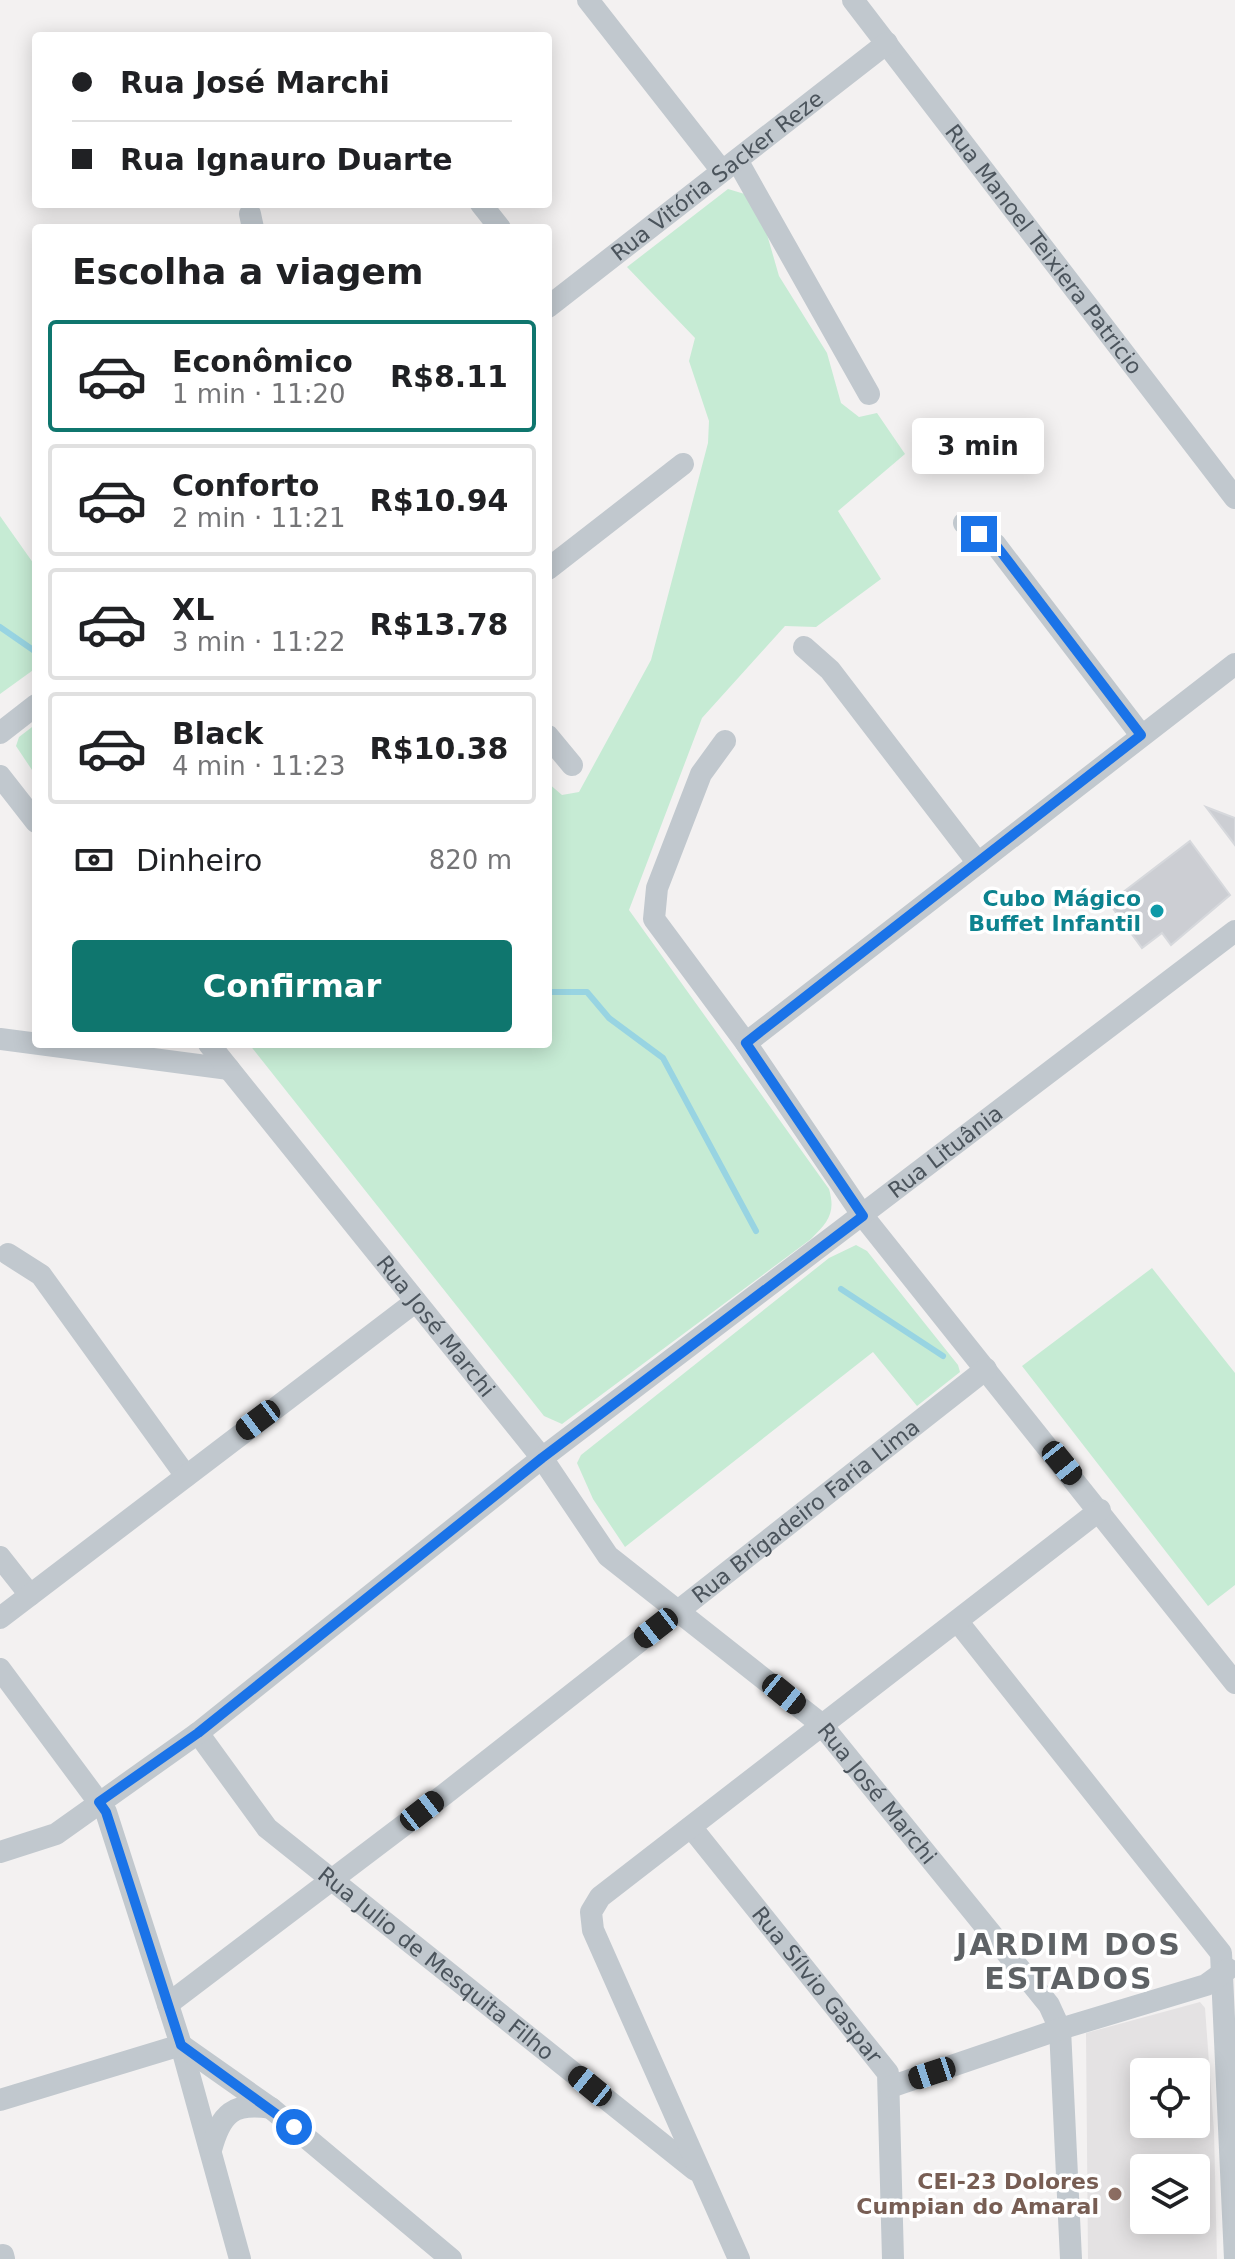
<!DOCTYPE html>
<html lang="pt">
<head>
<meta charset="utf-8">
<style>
	:root { --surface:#fff; --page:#f2f2f2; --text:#202124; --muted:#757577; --line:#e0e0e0; --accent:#0f766e }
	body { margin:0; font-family:"DejaVu Sans",sans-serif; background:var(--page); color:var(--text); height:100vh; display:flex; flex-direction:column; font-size:30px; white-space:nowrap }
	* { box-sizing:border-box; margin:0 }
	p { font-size:26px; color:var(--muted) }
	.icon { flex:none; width:44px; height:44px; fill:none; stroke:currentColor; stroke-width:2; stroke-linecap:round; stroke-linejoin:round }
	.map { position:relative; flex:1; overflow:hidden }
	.panel { position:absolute; left:32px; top:224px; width:520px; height:824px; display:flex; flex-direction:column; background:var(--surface); border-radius:8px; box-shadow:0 4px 20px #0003 }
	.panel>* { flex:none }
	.hud { position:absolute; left:32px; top:32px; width:520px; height:176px; border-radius:8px; box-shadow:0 4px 20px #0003; display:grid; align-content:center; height:176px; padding:0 40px; background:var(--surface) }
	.controls { position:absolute; left:1130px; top:2058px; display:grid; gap:16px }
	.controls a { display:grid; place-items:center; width:80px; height:80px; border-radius:8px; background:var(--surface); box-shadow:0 4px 20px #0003; font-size:40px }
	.end { position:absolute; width:36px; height:36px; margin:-18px; border:10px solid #1a73e8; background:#fff; box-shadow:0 0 0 4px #fff }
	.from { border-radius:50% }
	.bubble { position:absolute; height:56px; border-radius:8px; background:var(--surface); box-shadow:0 4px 20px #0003; font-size:26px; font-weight:800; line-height:56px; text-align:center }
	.car { position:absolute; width:24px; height:48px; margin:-24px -12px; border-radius:10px; box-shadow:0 0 6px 2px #0007; background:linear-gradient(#222 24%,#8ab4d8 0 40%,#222 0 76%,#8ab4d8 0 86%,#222 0) }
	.hud b { display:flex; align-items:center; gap:28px; height:76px; font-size:30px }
	.hud b+b { border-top:2px solid var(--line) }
	.hud i { width:20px; height:20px; background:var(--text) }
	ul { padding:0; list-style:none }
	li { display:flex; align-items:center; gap:24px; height:112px; margin:0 16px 12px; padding:0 24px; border:4px solid var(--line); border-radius:8px }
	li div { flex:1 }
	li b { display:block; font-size:30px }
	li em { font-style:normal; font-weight:800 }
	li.on { border-color:var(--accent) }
	li>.icon { width:72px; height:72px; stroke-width:1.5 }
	h2 { padding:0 40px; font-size:36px; line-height:96px }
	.pay { display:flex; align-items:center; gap:20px; height:88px; padding:0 40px; font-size:30px }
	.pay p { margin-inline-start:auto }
	.cta { display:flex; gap:16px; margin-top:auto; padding:16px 40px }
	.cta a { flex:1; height:92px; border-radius:8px; background:var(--accent); color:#fff; font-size:32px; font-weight:800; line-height:92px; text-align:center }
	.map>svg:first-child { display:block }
	.education { fill:#e4e2e3; fill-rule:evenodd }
	.green { fill:#c6ebd4 }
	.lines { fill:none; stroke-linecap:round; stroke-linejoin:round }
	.stream { stroke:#98d4e2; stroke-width:6 }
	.building { fill:#ccced3; stroke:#d6d8dc; stroke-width:2 }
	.minor { stroke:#c1c8ce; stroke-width:22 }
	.route { stroke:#1a73e8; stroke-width:10 }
	.culture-dot { fill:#0f9aa8; stroke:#fff; stroke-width:3 }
	.education-dot { fill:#8d6e63; stroke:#fff; stroke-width:3 }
	.labels { text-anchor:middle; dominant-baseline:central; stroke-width:7; stroke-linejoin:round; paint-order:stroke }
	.street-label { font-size:22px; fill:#4b545c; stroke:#fff }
	.culture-label { font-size:22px; font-weight:bold; fill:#0d838f; stroke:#fff; text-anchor:end }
	.education-label { font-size:22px; font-weight:bold; fill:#785e54; stroke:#fff; text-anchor:end }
	.district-label { font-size:30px; font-weight:bold; letter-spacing:2px; fill:#5e6265; stroke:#fff }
</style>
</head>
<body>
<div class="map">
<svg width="1235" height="2259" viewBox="0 0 1235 2259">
	<rect width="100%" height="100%" fill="#f3f1f1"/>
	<!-- education -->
	<path class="education" d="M1200 2002 1205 2008 1214 2131 1217 2259H1088L1086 2033ZM1144 2072H1196V2124H1144ZM1144 2168H1196V2220H1144Z"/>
	<!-- green -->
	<path class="green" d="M728 189 748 195 764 224 779 276 827 353 841 403 859 417 877 413 905 454 838 511 881 579 816 627 785 626 702 718 629 910 829 1189C836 1213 828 1222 811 1239L562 1424 544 1416 249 1044H548V783L562 795 579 792 651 660 708 443 709 421 689 361 695 338 627 267Z
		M0 516 36 567V668L0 694Z
		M36 724V776L16 746 19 737Z
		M856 1245 867 1251 958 1365 960 1372 917 1406 873 1352 625 1547 593 1499 577 1463 581 1455 829 1258Z
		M1152 1268 1235 1373V1585L1208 1606 1022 1366Z"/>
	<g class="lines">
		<!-- stream -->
		<path class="stream" d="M0 627 36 652
			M548 992H587L609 1018 663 1058 756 1231
			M841 1289 943 1356"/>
	</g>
	<!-- building -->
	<path class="building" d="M1206 807 1235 818V845Z
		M1190 841 1230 895 1171 945 1162 933 1142 948 1109 903Z"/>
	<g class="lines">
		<!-- minor -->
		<g class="minor">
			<path d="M588 0 722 171"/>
			<path id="s1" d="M853 0 1235 498"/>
			<path d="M737 160 869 394"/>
			<path d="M481 204 500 228"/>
			<path d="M250 214 253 228"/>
			<path id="s2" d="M548 307 887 43"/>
			<path d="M964 523 995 544 1141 735"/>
			<path d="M548 569 683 464"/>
			<path d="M804 647 830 670 978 863"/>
			<path d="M0 733 36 705"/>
			<path d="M548 736 572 765"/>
			<path d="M725 741 701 774 657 888 654 919 746 1043 863 1216 1235 1683"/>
			<path d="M0 776 36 822"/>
			<path d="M0 1039 229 1069"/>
			<path d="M746 1043 1235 664"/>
			<path id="s3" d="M209 1044 542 1458 608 1556 821 1724 1049 2005 1060 2029 1071 2259"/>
			<path d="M8 1254 41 1275 186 1476"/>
			<path d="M0 1557 30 1595"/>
			<path d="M0 1618 415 1302"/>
			<path d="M958 1622 1221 1953 1235 2259"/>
			<path d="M0 1669 106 1812 181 2045 240 2259"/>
			<path id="s4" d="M198 1733 267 1828 695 2170"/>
			<path id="s5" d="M691 1827 888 2073 893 2259"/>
			<path id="s6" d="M0 1852 56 1834 198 1733 542 1458 1235 931"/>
			<path id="s7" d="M168 2004 445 1794 986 1369"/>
			<path d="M890 2087 1060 2029 1206 1985 1228 1969"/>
			<path d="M0 2100 181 2045 272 2109 451 2259"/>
			<path d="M211 2150C221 2113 233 2102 271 2108"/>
			<path d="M3 2255 4 2259"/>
			<path d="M739 2259 593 1930 591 1912 600 1897 1100 1510"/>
		</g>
	</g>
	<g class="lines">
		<!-- route -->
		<path class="route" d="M294 2127 181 2045 106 1812 99 1802 198 1733 542 1458 863 1216 746 1043 1141 735 995 544 979 534"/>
	</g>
	<!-- markers -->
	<circle class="culture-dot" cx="1157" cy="911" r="8"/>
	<circle class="education-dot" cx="1115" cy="2194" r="8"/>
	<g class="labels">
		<!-- street labels -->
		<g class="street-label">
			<text stroke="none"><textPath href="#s2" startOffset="214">Rua Vitória Sacker Reze</textPath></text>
			<text stroke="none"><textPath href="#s1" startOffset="314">Rua Manoel Teixiera Patricio</textPath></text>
			<text stroke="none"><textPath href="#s6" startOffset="1180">Rua Lituânia</textPath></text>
			<text stroke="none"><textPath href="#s3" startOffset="362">Rua José Marchi</textPath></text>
			<text stroke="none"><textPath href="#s7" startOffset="806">Rua Brigadeiro Faria Lima</textPath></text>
			<text stroke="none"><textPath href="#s3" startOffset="1010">Rua José Marchi</textPath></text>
			<text stroke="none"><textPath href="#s4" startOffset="334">Rua Julio de Mesquita Filho</textPath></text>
			<text stroke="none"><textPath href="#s5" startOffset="202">Rua Sílvio Gaspar</textPath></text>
		</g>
		<!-- culture labels -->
		<g class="culture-label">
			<text x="1141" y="898">Cubo Mágico<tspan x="1141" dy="25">Buffet Infantil</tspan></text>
		</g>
		<!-- education labels -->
		<g class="education-label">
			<text x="1099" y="2181">CEI-23 Dolores<tspan x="1099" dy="25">Cumpian do Amaral</tspan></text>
		</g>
		<!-- district labels -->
		<g class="district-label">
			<text x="1069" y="1944">JARDIM DOS<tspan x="1069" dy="34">ESTADOS</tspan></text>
		</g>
	</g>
</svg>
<div class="controls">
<a><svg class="icon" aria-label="locate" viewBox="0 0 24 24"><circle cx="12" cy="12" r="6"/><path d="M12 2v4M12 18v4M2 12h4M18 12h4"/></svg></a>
<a><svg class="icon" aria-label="layers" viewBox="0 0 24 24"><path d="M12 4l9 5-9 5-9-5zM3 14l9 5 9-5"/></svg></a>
</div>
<i class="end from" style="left:294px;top:2127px"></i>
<i class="end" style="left:979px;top:534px"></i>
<div class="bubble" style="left:912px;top:418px;width:132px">3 min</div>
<i class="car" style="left:258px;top:1420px;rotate:233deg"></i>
<i class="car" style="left:1062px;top:1463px;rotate:141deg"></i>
<i class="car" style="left:656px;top:1628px;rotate:232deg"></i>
<i class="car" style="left:784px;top:1694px;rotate:129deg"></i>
<i class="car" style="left:422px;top:1811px;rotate:52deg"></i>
<i class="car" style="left:932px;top:2073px;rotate:252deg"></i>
<i class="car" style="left:590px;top:2086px;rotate:309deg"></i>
<div class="hud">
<b><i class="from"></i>Rua José Marchi</b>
<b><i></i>Rua Ignauro Duarte</b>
</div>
<section class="panel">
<h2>Escolha a viagem</h2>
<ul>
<li class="on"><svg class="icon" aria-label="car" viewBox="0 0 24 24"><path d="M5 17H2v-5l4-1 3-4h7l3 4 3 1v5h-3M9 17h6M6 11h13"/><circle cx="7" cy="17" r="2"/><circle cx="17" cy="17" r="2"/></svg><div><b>Econômico</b><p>1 min · 11:20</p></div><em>R$8.11</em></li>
<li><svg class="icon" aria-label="car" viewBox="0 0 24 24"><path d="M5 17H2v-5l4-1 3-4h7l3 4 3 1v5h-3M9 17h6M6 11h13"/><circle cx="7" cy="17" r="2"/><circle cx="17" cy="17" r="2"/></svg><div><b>Conforto</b><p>2 min · 11:21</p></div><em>R$10.94</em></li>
<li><svg class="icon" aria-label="car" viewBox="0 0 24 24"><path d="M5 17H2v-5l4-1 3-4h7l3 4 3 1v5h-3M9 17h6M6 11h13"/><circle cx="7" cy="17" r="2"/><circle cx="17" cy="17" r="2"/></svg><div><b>XL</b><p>3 min · 11:22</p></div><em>R$13.78</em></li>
<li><svg class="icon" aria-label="car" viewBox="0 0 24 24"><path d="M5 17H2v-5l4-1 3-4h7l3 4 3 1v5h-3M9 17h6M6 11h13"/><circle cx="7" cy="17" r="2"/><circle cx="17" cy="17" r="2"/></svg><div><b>Black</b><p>4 min · 11:23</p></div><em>R$10.38</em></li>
</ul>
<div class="pay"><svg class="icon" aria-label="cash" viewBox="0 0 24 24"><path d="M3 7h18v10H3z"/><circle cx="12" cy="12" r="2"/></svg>Dinheiro<p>820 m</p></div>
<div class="cta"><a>Confirmar</a></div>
</section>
</div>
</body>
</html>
